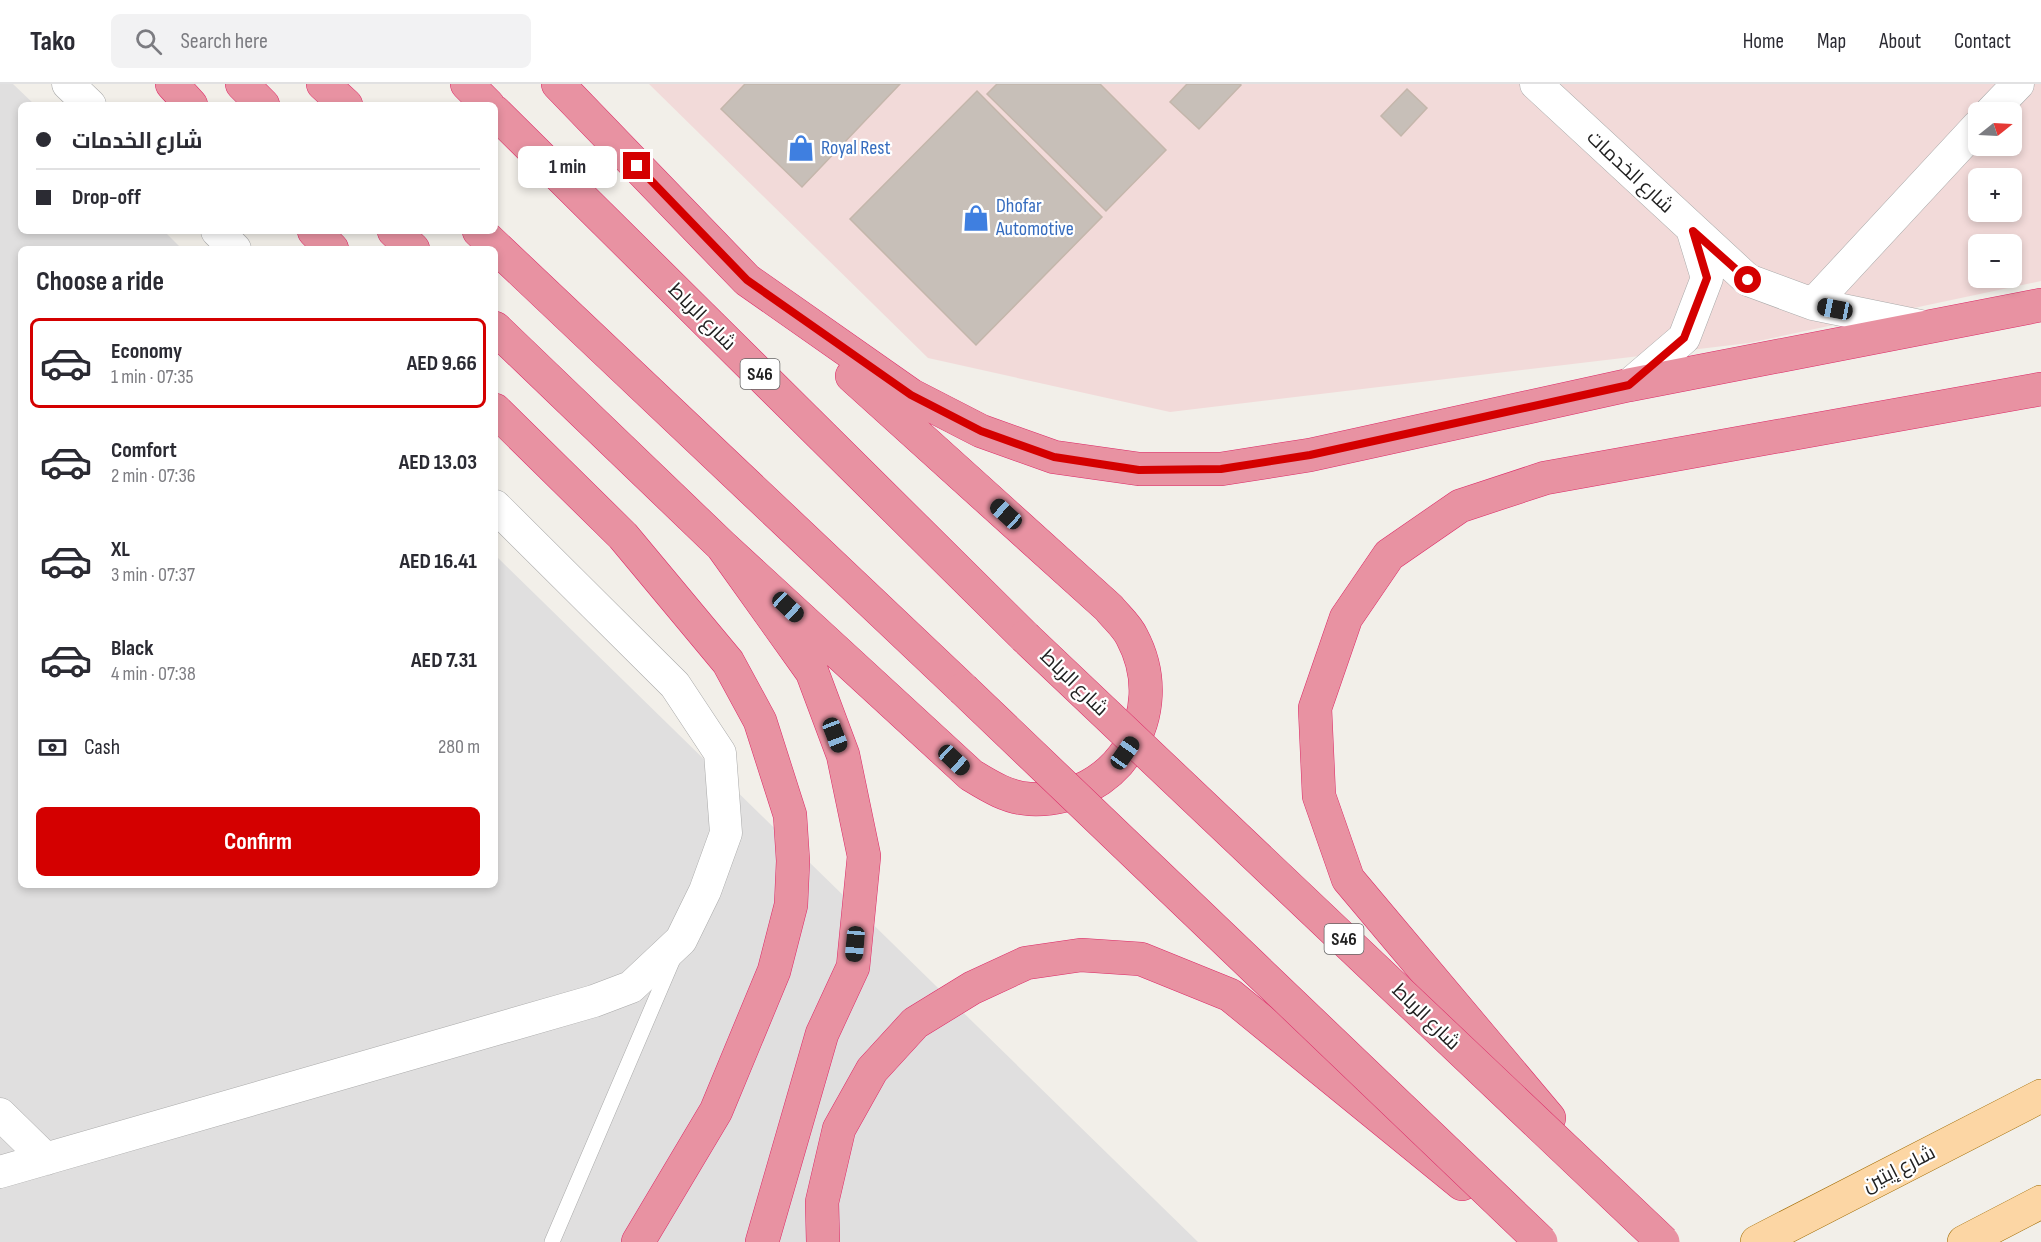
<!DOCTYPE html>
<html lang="en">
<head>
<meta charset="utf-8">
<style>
	:root { --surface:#fff; --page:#f2f2f3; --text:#2b2b33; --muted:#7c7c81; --line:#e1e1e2; --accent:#d40000 }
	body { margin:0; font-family:"Sofia Sans Condensed",Cairo,sans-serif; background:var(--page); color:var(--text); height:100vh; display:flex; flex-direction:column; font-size:22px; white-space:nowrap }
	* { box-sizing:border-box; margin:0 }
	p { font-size:20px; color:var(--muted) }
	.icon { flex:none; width:33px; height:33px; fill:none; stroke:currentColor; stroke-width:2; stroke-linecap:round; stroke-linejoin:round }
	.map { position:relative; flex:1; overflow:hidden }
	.panel { position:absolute; left:18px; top:162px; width:480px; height:642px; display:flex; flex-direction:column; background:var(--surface); border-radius:9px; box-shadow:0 3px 9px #0003 }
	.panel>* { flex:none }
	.top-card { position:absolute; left:18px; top:18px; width:480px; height:132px; border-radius:9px; box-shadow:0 3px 9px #0003; display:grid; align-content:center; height:132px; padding:0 18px; background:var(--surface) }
	.needle { width:39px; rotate:72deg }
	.tools { position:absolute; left:1968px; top:18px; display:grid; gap:12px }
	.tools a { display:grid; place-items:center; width:54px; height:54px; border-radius:9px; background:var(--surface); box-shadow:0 3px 9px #0003; font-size:30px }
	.end { position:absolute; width:27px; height:27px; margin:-14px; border:8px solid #d40000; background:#fff; box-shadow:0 0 0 3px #fff }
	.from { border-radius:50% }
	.bubble { position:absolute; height:42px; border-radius:9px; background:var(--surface); box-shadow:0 3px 9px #0003; font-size:20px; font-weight:700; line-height:42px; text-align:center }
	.car { position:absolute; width:18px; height:36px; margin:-18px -9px; border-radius:8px; box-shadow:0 0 4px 2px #0007; background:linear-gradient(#222 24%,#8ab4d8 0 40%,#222 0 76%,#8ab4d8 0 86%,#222 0) }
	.top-card b { display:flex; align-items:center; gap:21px; height:57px; font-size:22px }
	.top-card b+b { border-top:2px solid var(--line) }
	.top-card i { width:15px; height:15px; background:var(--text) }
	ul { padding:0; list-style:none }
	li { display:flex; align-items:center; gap:18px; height:90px; margin:0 12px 9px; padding:0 6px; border:3px solid transparent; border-radius:9px }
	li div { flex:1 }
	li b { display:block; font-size:22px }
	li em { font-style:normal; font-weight:700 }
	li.on { border-color:var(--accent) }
	li>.icon { width:54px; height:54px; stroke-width:1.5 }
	h2 { padding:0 18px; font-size:27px; line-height:72px }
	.pay { display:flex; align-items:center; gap:15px; height:66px; padding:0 18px; font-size:22px }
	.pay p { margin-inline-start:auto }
	.primary-button { display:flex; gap:12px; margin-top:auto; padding:12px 18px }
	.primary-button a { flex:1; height:69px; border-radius:9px; background:var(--accent); color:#fff; font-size:24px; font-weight:700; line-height:69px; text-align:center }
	header { display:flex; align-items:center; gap:36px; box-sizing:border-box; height:84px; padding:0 30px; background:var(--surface); border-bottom:2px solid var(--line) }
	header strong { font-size:28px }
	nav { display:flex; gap:33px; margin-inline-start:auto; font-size:21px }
	.search { width:420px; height:54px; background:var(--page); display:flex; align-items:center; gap:15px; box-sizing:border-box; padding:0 21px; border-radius:9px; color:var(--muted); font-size:22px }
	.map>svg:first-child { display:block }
	.residential { fill:#e0dfdf }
	.commercial { fill:#f2dad9; fill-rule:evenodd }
	.building { fill:#c7bfb8; stroke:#c4b6ab; stroke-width:1.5 }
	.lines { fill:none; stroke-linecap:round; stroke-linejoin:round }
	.lane-casing { stroke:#a9a9a9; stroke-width:16 }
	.street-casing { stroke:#a9a9a9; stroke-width:33 }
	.primary-casing { stroke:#a06b00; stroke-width:34 }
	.highway-casing { stroke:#dc2a67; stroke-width:34 }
	.lane { stroke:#fff; stroke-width:15 }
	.street { stroke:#fff; stroke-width:32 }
	.primary { stroke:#fcd6a4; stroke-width:33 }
	.highway { stroke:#e892a2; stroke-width:33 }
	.highway-bridge-casing { stroke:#dc2a67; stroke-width:34; stroke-linecap:butt }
	.highway-bridge { stroke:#e892a2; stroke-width:33 }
	.route { stroke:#d40000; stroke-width:8 }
	.labels { text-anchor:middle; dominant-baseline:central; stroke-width:4.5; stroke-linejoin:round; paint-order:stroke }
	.shield { fill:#fff; stroke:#646464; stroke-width:1.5 }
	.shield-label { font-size:18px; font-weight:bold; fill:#222 }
	.shop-label { font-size:20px; fill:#366cbe; stroke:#fff; text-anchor:start }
	.street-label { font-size:20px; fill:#222; stroke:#fff }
</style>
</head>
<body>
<header>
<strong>Tako</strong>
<div class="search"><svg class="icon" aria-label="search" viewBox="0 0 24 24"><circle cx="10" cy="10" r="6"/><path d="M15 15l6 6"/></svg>Search here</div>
<nav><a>Home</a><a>Map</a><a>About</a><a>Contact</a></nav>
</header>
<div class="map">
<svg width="2041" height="1158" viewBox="0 0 2041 1158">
	<rect width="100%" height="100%" fill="#f2efe9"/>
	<!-- residential -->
	<path class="residential" d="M0 0H13L35 21H21V147H164L182 165H21V801H495V471L1198 1158H0Z"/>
	<!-- commercial -->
	<path class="commercial" d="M649 0H2041V197L1749 259 1170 328 928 274ZM1978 28H2012V62H1978ZM1978 94H2012V128H1978ZM1978 160H2012V194H1978Z"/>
	<!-- building -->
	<path class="building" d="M745 0H900L802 103 721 25Z
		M997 0H1100L1166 66 1106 127 987 10Z
		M1187 0H1240L1241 1 1199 45 1170 18Z
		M1407 5 1427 24 1401 52 1381 32Z
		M977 7 1102 133 976 261 850 135Z"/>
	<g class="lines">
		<defs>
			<path id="lane" d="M552 1158 673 875"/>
			<path id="street" d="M68 0 90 21
				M1536 0 1748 196 1813 220 1925 243
				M1991 28 2018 0
				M217 147 235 165
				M1813 220 1978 42
				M1629 301 1684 254 1707 194 1693 148
				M0 1030 46 1075
				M0 1088 594 917 631 903 681 856 705 807 726 749 720 669 675 601 495 422"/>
			<path id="primary" d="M1757 1158 2041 1012
				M1964 1158 2041 1118"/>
			<path id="highway" d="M172 0 191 21
				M242 0 263 21
				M323 0 346 21
				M467 0 488 21
				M558 0 747 196 911 311 981 347 1054 373 1139 385H1221L1310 371 1629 301 2041 221
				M495 28 1025 553
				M314 147 332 165
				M394 147 413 165
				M479 147 963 605
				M495 244 722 462 812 588 843 671 864 772 853 883 822 950 762 1158
				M495 326 623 452 728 578 760 637 790 731 793 777 791 821 774 887 716 1027 638 1158
				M722 462 971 691C989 702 1008 714 1030 715 1117 719 1173 630 1132 553 1127 542 1116 533 1109 524L852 292
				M1549 1034 1348 795 1319 712 1315 624 1346 534 1389 471 1460 422 1545 394 2041 305
				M823 1158 822 1118 839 1045 872 986 915 939 972 904 1026 879 1081 871 1141 875 1230 911 1462 1100"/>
		</defs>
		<!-- lane casing -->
		<use href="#lane" class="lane-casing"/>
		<!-- street casing -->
		<use href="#street" class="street-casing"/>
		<!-- primary casing -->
		<use href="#primary" class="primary-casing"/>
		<!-- highway casing -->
		<use href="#highway" class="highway-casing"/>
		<!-- lane -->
		<use href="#lane" class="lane"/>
		<!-- street -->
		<use href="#street" class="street"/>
		<!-- primary -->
		<use href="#primary" class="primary"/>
		<!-- highway -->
		<use href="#highway" class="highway"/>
		<defs>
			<path id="highway-bridge" d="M1025 553 1663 1158
				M963 605 1541 1158"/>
		</defs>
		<!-- highway-bridge casing -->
		<use href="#highway-bridge" class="highway-bridge-casing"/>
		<!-- highway-bridge -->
		<use href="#highway-bridge" class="highway-bridge"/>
	</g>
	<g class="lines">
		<!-- route -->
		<path class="route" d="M637 82 747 196 911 311 981 347 1054 373 1139 386 1221 385 1310 371 1629 301 1684 254 1707 194 1693 147 1748 196"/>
	</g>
	<!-- icons -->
	<defs>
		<symbol id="shop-bare" viewBox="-9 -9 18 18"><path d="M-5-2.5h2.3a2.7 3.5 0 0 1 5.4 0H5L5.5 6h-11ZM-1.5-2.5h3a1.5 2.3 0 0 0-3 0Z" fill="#3f7fe0" stroke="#fff" stroke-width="2.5" paint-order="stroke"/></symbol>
	</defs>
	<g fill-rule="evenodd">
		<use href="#shop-bare" x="782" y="45" width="38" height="38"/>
		<use href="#shop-bare" x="957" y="115" width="38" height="38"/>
	</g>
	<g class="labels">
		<!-- shield labels -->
		<g class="shield">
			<rect x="740.5" y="275" width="39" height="30" rx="4.5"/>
			<rect x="1324.5" y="840" width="39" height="30" rx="4.5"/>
		</g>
		<g class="shield-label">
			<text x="760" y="290">S46</text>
			<text x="1344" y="855">S46</text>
		</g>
		<!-- shop labels -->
		<g class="shop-label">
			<text x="821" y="64">Royal Rest</text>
			<text x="996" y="122">Dhofar<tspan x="996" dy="23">Automotive</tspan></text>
		</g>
		<!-- street labels -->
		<g class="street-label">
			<text transform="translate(1630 88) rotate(43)">شارع الخدمات</text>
			<text transform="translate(702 233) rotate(45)">شارع الرباط</text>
			<text transform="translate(1074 599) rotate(44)">شارع الرباط</text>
			<text transform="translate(1426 933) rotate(44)">شارع الرباط</text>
			<text transform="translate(1899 1085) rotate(-27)">شارع إيتين</text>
		</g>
	</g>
</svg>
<div class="tools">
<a><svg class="needle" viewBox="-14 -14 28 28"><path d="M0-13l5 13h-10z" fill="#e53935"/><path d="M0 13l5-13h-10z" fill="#7c7c81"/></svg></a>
<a>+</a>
<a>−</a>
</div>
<i class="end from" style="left:1748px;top:196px"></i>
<i class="end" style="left:637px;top:82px"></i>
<div class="bubble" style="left:518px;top:62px;width:99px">1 min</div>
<i class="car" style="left:1835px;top:225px;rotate:281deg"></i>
<i class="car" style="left:1006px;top:430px;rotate:312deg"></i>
<i class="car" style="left:788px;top:523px;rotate:133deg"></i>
<i class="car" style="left:835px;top:651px;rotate:159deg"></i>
<i class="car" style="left:1125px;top:669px;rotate:35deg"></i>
<i class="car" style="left:954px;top:676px;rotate:133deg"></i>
<i class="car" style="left:855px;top:860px;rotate:185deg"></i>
<div class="top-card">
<b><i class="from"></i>شارع الخدمات</b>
<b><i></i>Drop-off</b>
</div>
<section class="panel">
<h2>Choose a ride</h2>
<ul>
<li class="on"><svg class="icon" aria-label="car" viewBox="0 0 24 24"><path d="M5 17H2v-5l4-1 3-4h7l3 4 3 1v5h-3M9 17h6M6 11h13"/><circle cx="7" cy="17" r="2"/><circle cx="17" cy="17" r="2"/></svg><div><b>Economy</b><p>1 min · 07:35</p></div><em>AED 9.66</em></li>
<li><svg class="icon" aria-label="car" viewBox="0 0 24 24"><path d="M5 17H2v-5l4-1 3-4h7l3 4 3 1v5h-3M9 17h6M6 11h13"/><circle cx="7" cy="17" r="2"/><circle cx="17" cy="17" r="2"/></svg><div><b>Comfort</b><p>2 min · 07:36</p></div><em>AED 13.03</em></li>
<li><svg class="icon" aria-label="car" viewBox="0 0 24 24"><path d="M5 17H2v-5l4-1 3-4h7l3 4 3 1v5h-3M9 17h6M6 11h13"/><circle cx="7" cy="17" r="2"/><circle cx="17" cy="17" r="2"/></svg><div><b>XL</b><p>3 min · 07:37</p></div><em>AED 16.41</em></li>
<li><svg class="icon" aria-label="car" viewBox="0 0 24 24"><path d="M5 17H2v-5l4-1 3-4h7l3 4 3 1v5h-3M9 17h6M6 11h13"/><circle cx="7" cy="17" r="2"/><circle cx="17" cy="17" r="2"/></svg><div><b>Black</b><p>4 min · 07:38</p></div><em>AED 7.31</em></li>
</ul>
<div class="pay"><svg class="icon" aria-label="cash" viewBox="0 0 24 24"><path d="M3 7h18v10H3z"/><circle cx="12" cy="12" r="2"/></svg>Cash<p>280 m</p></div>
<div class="primary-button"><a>Confirm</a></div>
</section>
</div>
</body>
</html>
